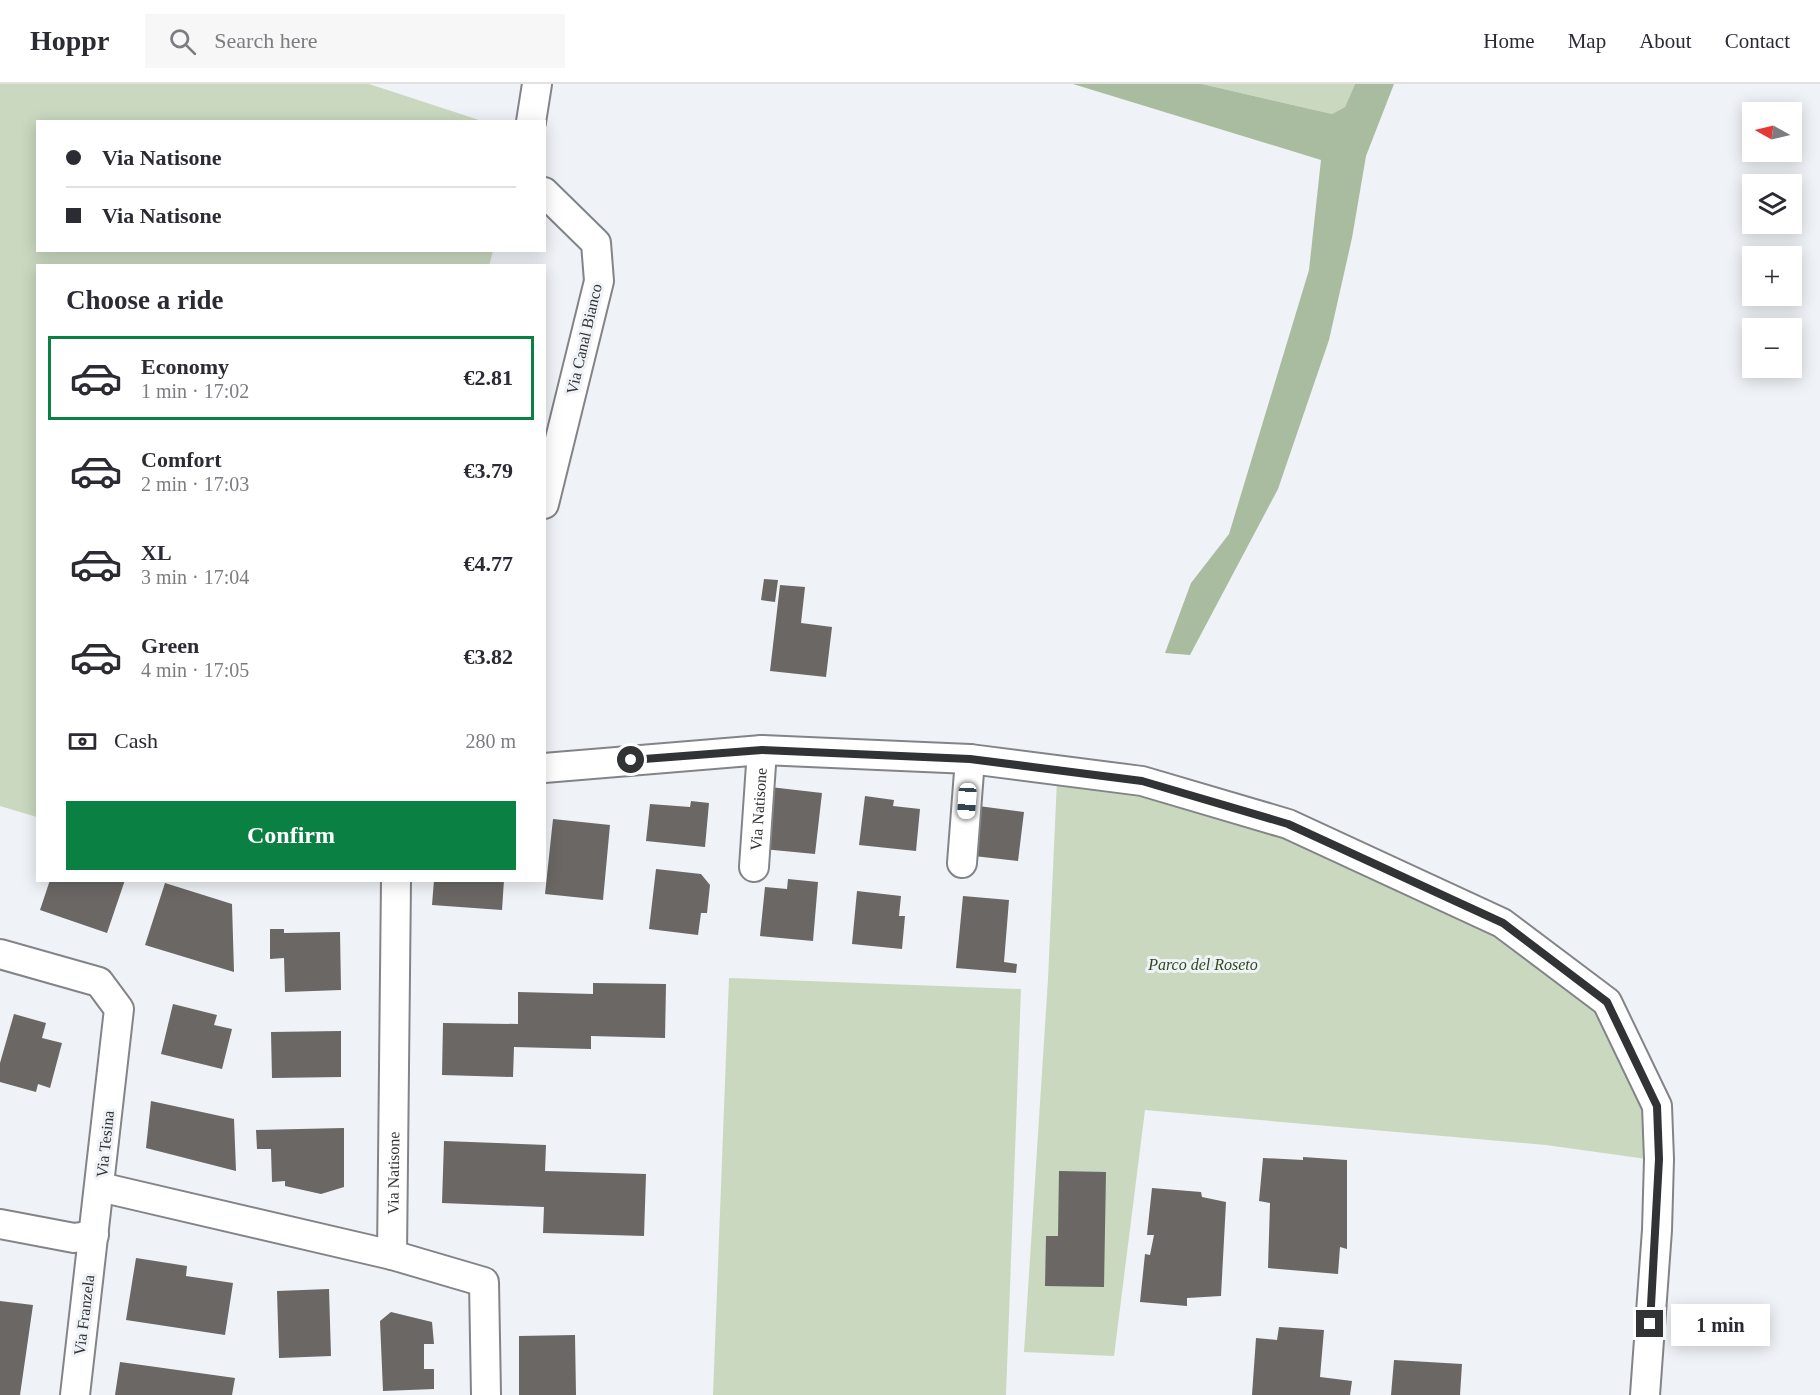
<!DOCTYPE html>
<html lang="en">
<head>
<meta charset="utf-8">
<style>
	:root { --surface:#fff; --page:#f7f7f7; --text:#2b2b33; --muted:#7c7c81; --line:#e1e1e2; --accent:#0b8043 }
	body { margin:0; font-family:"Times New Roman",serif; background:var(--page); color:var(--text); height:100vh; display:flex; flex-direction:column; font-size:22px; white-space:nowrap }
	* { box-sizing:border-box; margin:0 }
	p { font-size:20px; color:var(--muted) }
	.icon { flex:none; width:33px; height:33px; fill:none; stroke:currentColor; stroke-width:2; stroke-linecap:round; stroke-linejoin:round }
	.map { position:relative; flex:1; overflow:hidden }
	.sheet { position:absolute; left:36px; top:180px; width:510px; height:618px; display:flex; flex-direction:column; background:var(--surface); border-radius:0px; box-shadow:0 3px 15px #0003 }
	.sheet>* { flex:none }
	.hud { position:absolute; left:36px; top:36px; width:510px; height:132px; border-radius:0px; box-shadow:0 3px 15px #0003; display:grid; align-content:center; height:132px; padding:0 30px; background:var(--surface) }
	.needle { width:39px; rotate:278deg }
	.tools { position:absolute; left:1742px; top:18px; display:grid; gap:12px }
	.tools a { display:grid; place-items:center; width:60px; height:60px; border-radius:0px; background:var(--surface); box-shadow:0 3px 15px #0003; font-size:30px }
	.end { position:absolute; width:27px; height:27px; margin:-14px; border:8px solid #313334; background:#fff; box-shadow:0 0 0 3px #fff }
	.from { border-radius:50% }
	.bubble { position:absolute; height:42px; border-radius:0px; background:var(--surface); box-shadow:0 3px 15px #0003; font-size:20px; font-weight:700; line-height:42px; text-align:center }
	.car { position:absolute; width:18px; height:36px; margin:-18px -9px; border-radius:8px; box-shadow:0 0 4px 2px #0007; background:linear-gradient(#fff 24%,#345 0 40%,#fff 0 76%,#345 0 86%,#fff 0) }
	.hud b { display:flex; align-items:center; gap:21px; height:57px; font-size:22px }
	.hud b+b { border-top:2px solid var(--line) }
	.hud i { width:15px; height:15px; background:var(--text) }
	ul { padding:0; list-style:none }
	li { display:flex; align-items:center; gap:18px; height:84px; margin:0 12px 9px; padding:0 18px; border:3px solid transparent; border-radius:0px }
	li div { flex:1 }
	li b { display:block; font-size:22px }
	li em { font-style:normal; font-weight:700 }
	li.on { border-color:var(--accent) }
	li>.icon { width:54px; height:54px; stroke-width:1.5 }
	h2 { padding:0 30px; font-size:27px; line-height:72px }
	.pay { display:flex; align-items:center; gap:15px; height:66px; padding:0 30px; font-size:22px }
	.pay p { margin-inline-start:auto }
	.cta { display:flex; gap:12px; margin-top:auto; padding:12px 30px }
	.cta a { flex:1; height:69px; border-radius:0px; background:var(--accent); color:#fff; font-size:24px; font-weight:700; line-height:69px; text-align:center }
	header { display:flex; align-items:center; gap:36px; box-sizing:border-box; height:84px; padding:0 30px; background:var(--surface); border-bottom:2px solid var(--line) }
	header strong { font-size:28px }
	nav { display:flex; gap:33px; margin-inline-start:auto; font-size:21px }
	.search { width:420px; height:54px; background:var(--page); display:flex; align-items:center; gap:15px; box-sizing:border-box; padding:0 21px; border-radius:0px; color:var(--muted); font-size:22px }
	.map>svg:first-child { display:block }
	.green { fill:#c9d8bf }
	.forest { fill:#aabc9f }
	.building { fill:#6a6764 }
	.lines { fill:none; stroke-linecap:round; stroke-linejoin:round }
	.street-casing { stroke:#828488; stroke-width:32 }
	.street { stroke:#fff; stroke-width:28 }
	.route { stroke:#313334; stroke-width:8 }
	.labels { text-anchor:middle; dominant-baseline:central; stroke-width:6; stroke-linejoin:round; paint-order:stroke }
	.street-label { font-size:16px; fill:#313334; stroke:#eff2f6 }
	.park-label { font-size:16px; font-style:italic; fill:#314a1d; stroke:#eff2f6 }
</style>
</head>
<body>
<header>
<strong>Hoppr</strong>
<div class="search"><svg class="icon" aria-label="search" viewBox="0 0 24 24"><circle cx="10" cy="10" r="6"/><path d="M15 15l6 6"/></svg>Search here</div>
<nav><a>Home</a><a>Map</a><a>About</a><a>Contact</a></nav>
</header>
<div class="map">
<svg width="1820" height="1311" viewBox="0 0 1820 1311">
	<rect width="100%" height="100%" fill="#eff2f6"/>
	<!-- green -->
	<path class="green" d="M0 0H369L482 37 38 38V166L493 167 489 182H38L37 733 0 722Z
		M1202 0H1355L1345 23 1332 30Z
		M1057 696 1096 699 1287 748 1500 845 1601 924 1650 1026 1661 1077 1546 1061 1145 1026 1114 1272 1024 1268 1048 895Z
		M729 894 1021 905 1006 1311H713Z"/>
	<!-- forest -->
	<path class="forest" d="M1073 0H1202L1332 30 1345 23 1355 0H1394L1366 72 1352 154 1329 256 1278 405 1190 571 1165 569 1191 499 1229 450 1309 186 1321 76Z"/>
	<!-- building -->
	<path class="building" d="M764 495 778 496 775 518 761 516Z
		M780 501 805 503 801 539 832 543 826 593 770 587Z
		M770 703 822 709 815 770 763 765Z
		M865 712 894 716 893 722 920 725 916 767 859 761Z
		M691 717 709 719 705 763 646 757 650 720 690 723Z
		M971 721 1024 728 1018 777 965 771Z
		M553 735 610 741 603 816 545 810Z
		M656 785 701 790 710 801 707 829H701L698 851 649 845Z
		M788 795 818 798 813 857 760 852 765 803 787 805Z
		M50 796H125L107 849 40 826Z
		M434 796H504L502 826 432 821Z
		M165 799 232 820 234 888 145 861Z
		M857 807 901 812 899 832H905L902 865 852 860Z
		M963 812 1009 816 1004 878 1017 880 1016 889 956 884Z
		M270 845H284V849L340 848 341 906 285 908 284 874 270 875Z
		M593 899 666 900 665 954 591 952V965L514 963 513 993 442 991 443 939 518 940V908L593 910Z
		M173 920 217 931 214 941 232 945 222 985 161 970Z
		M14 930 46 939 42 954 62 959 50 1004 38 1000 36 1008 0 998V979Z
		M341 947V993L272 994 271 948Z
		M151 1017 234 1035 236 1087 146 1064Z
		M344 1044V1103L321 1110 285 1102V1097L272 1098 271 1065H257L256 1046Z
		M444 1057 546 1061 545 1087 646 1090 644 1152 543 1149 544 1123 442 1119Z
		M1303 1073 1347 1076V1165L1340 1163 1338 1190 1268 1184 1270 1119 1259 1117 1263 1074 1303 1076Z
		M1059 1087 1106 1088 1104 1203 1045 1202 1046 1152H1058Z
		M1152 1104 1201 1108 1202 1113 1226 1118 1221 1212 1187 1214V1222L1140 1218 1145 1170 1150 1171 1154 1151H1147Z
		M136 1174 187 1182 186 1192 233 1199 225 1251 126 1236Z
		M329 1205 331 1272 279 1274 277 1207Z
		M0 1217 33 1221 20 1311H0Z
		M391 1228 432 1238 434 1260H424V1285H434V1305L383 1307 380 1237Z
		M1279 1243 1324 1246 1320 1293 1352 1297 1350 1311H1252L1256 1254 1277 1256Z
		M575 1251 576 1311H519V1252Z
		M1394 1276 1462 1280 1460 1311H1391Z
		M120 1278 235 1294 232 1311H115Z"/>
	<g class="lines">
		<defs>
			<g id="street">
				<path d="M531 38 537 0"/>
				<path d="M544 108 596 159 599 197 544 420"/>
				<path d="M544 684 762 666 970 675 1142 697 1288 740 1502 839 1607 918 1657 1022 1659 1075 1657 1146 1645 1311"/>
				<path d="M962 779 970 675"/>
				<path id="s1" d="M754 783 762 666"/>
				<path d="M0 870 99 898 119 925 75 1311"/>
				<path d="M100 1103 392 1171 484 1198 486 1311"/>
				<path d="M0 1140 74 1154 94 1151"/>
				<path id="s2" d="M392 1171 396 796"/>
			</g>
		</defs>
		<!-- street casing -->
		<use href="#street" class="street-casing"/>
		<!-- street -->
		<use href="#street" class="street"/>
	</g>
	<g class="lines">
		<!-- route -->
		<path class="route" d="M631 676 762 666 970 675 1142 697 1288 740 1503 839 1607 918 1657 1022 1659 1075 1650 1240"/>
	</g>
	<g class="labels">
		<!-- street labels -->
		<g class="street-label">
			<text transform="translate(584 255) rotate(-77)">Via Canal Bianco</text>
			<text stroke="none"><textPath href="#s1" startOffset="58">Via Natisone</textPath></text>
			<text transform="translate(105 1060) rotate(-84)">Via Tesina</text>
			<text stroke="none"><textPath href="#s2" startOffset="82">Via Natisone</textPath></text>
			<text transform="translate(84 1231) rotate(-83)">Via Franzela</text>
		</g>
		<!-- park labels -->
		<g class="park-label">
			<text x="1203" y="880">Parco del Roseto</text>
		</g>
	</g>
</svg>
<div class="tools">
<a><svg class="needle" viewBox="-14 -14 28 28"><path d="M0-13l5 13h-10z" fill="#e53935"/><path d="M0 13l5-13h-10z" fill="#7c7c81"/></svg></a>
<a><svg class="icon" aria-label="layers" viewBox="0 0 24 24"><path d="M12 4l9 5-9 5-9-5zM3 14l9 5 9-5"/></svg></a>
<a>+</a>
<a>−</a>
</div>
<i class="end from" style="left:631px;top:676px"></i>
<i class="end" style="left:1650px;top:1240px"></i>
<div class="bubble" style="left:1671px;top:1220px;width:99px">1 min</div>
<i class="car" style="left:967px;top:717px;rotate:184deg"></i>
<div class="hud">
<b><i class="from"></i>Via Natisone</b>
<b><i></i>Via Natisone</b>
</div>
<section class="sheet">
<h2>Choose a ride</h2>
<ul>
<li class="on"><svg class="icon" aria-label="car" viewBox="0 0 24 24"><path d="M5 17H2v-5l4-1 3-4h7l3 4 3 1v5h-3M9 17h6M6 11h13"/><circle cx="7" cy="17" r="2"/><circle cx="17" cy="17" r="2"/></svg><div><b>Economy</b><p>1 min · 17:02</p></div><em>€2.81</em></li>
<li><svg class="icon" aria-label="car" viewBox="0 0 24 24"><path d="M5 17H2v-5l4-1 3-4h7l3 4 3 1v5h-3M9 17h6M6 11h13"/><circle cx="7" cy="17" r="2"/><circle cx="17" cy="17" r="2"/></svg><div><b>Comfort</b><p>2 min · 17:03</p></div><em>€3.79</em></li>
<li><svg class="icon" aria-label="car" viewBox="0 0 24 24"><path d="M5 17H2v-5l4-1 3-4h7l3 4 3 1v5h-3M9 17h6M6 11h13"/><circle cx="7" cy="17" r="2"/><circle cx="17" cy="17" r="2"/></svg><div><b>XL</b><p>3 min · 17:04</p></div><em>€4.77</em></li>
<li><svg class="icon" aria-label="car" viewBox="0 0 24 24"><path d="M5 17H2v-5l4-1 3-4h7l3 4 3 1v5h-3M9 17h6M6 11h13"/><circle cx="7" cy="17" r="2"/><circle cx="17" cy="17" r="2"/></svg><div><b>Green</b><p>4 min · 17:05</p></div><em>€3.82</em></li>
</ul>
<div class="pay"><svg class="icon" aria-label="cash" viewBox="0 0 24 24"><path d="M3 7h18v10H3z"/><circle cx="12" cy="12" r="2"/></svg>Cash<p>280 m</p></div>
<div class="cta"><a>Confirm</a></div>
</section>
</div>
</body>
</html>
